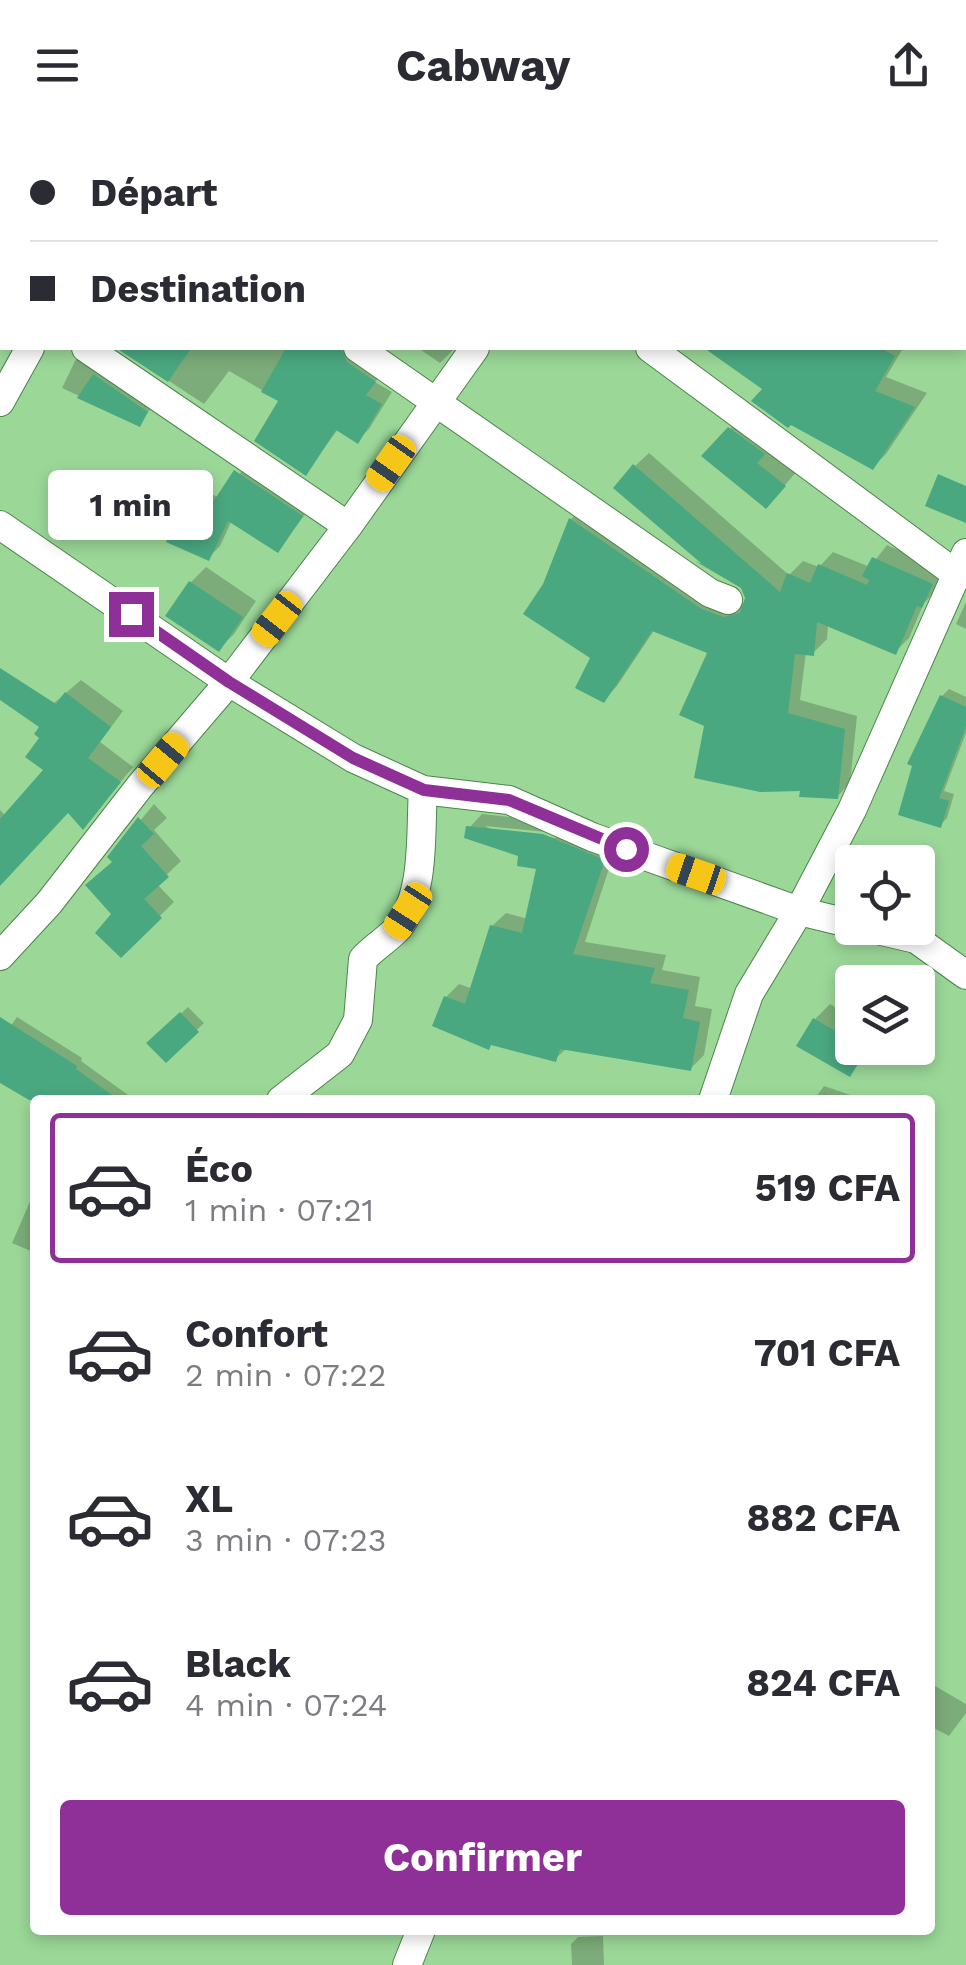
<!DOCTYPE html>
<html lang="fr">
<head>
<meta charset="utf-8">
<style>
	:root { --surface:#fff; --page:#f2f2f3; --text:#2b2b33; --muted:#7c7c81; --line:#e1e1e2; --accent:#8f3099 }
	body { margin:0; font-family:"Work Sans",sans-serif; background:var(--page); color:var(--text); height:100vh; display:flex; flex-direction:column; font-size:38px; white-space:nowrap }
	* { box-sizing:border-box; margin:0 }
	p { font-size:32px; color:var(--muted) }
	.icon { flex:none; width:55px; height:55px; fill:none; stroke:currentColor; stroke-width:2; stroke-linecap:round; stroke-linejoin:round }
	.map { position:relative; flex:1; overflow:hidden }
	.sheet { position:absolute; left:30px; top:965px; width:905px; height:840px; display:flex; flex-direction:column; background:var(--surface); border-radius:10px; box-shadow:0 5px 15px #0003 }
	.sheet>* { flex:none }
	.banner { position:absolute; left:0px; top:0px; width:968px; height:220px; box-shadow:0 5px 15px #0003; display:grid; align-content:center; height:220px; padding:0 30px; background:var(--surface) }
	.controls { position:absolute; left:835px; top:715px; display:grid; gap:20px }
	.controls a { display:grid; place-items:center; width:100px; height:100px; border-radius:10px; background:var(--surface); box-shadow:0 5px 15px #0003; font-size:50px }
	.end { position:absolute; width:45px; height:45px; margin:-22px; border:12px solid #8f3099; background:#fff; box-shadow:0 0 0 5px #fff }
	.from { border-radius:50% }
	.bubble { position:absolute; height:70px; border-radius:10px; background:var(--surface); box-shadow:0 5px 15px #0003; font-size:32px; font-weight:700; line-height:70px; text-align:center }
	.car { position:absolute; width:30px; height:60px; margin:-30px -15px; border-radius:12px; box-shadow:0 0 8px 2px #0007; background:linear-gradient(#f5c518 24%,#345 0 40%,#f5c518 0 76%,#345 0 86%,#f5c518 0) }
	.banner b { display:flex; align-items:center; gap:35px; height:95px; font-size:38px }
	.banner b+b { border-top:2px solid var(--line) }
	.banner i { width:25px; height:25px; background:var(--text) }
	ul { padding:18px 0 0; list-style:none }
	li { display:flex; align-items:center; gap:30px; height:150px; margin:0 20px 15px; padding:0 10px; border:5px solid transparent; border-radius:10px }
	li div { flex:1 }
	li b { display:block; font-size:38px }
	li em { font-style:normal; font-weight:700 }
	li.selected { border-color:var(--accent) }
	li>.icon { width:90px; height:90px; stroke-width:1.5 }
	.button { display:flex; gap:20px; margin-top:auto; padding:20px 30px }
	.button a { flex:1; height:115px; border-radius:10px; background:var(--accent); color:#fff; font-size:40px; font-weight:700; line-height:115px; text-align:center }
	header { display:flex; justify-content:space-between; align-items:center; height:130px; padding:0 30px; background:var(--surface); font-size:45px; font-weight:700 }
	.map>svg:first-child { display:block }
	.shadow { fill:#0003; fill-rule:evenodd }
	.building { fill:#4aa881 }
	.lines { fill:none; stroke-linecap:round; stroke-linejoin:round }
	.minor-casing { stroke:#4b854a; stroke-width:30 }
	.tertiary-casing { stroke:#4b854a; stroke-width:38 }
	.minor { stroke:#fff; stroke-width:28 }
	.tertiary { stroke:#fff; stroke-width:35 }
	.route { stroke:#8f3099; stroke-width:12 }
</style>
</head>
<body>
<header><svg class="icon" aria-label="menu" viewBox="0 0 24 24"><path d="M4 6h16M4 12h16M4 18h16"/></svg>Cabway<svg class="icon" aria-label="share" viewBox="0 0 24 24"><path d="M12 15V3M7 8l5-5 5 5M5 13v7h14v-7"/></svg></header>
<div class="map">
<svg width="966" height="1835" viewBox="0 0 966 1835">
	<rect width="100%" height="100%" fill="#9bd898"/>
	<!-- shadow -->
	<path class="shadow" d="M0 0H59L63 2H2V25Z
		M339 0H370L373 2H337Z
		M463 0H566L461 2Z
		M677 0H759L675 2Z
		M119 218H356L386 240 375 252 392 262 369 299 358 310 338 299 306 343 281 271 229 241 204 274Z
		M418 218H455L440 233Z
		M708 218H903L886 247 927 263 886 324 873 337Z
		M82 224 154 274 139 294 62 258 75 231Z
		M743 285 797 341 779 362 730 299Z
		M649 323 789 445 803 431 819 437 833 422 870 437 887 415 945 440 935 462 924 473 909 508 895 522 828 494 827 509 813 523 806 522 800 570 857 586 850 653 837 667 802 658 707 595 710 522 655 499 617 556 604 570 593 527 545 455 571 389 585 376 738 474 747 472 743 457 635 336Z
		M250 331 313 374 278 420 232 390 220 416 208 428 188 371 200 359 220 368Z
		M206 437 256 471 234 504 219 519 169 485 191 452Z
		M966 472V499L956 494Z
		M81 550 123 581 100 612 133 637 83 697 69 680 0 753V680L6 686 46 640 42 607 54 573Z
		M949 559 966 567V603L944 661 954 664 947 688 940 695 915 635 942 566Z
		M154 674 167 688 154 700 181 731 157 754 174 772 121 824 114 784V731L110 727Z
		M482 684 557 692 616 717 585 812 666 825 662 840 700 847 695 876 712 879 704 925 690 939 567 918 555 929 446 867 459 854 473 859 492 796 506 783 528 789 539 737 469 698ZM485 696 556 703V708L496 702Z
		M830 874 852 887V918H872L850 944 815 889Z
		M188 877 204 893 166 930 150 913Z
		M17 887 82 928 81 931 135 970H41L0 950V911Z
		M824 956 865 970H814Z
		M35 1060V1120L33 1122 12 1113Z
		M930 1553 966 1574V1583L949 1606 930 1596Z
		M603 1806 604 1835H572L571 1814 578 1807Z"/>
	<!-- building -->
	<path class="building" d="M116 218H191L168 252Z
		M286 218H341L347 232 376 252 366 265 382 274 358 314 336 300 306 346 254 311 278 271 261 262Z
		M704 218H880L895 226 875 261 915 277 873 340 791 295 788 298 751 271 762 259Z
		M93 244 148 282 140 297 77 268Z
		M728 297 765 324 757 333 786 356 766 379 701 326Z
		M633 334 780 462 787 443 810 453 818 434 867 455 869 450 862 446 872 427 933 454 922 478 917 476 896 525 817 492 814 526 795 524 788 583 845 599 838 669 799 667 800 661 760 662 694 648 704 596 679 585 707 523 652 501 604 573 575 558 590 528 523 484 543 454 569 388 700 478 723 487 740 483 745 468 741 458 695 431 702 434 613 358Z
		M234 340 303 386 278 423 228 391 209 431 166 412 186 369 215 382 209 378Z
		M938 344 966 356V393L925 376Z
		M189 451 243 487 219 522 165 486Z
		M0 538 56 574 65 562 111 597 88 628 121 652 83 700 68 683 0 756V689L43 640 25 627 39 608 34 604 39 597 0 570Z
		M940 565 966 577V596L939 668 949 671 941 698 898 685 912 636 907 634Z
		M138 687 154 704 141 716 169 747 144 769 162 788 121 828 95 803 111 784 85 755 112 732 107 727Z
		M466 696 543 704 605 730 573 824 655 838 650 853 689 860 683 888 700 892 691 941 560 919 556 932 491 915 489 920 432 896 444 866 465 874 490 795 522 803 536 739 517 736 518 726 464 708Z
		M180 882 199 902 166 933 146 913Z
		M0 887 77 936 76 939 119 970H29L0 953Z
		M813 888 852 911V918L867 919 850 947 796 916Z"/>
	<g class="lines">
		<defs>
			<path id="minor" d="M373 0 376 2
				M163 2 165 0
				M624 2 626 0
				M86 218 348 396
				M358 218 710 463 728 470
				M650 218 956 444
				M0 272 30 218
				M0 395 229 552 353 628 423 660 509 670 592 707 799 781 852 794
				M869 798 916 809 966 845
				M0 826 49 773 140 656 229 552 348 396 475 218
				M281 970 340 924 358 890 363 829C373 818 388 809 398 798 426 762 420 703 423 660
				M713 970 749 864 799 781 852 680 966 423
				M407 1835 421 1800"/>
			<path id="tertiary" d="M816 0 818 2
				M965 171 966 173"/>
		</defs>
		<!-- minor casing -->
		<use href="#minor" class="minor-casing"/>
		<!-- tertiary casing -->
		<use href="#tertiary" class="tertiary-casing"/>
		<!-- minor -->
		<use href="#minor" class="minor"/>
		<!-- tertiary -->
		<use href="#tertiary" class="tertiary"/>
	</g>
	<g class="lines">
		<!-- route -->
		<path class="route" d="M131 484 229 552 353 628 424 660 509 670 626 719"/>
	</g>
</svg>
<div class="controls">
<a><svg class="icon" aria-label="locate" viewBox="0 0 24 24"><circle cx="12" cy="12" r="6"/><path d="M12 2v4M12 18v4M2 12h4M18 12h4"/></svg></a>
<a><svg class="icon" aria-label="layers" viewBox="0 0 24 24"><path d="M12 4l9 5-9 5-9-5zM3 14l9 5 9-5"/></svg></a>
</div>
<i class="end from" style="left:626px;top:719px"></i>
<i class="end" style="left:131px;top:484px"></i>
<div class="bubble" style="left:48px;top:340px;width:165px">1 min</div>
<i class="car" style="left:391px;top:333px;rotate:215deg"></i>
<i class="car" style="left:277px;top:489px;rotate:218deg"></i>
<i class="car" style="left:163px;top:630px;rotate:40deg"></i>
<i class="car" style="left:696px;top:744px;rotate:289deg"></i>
<i class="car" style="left:408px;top:781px;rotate:213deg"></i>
<div class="banner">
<b><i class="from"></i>Départ</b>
<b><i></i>Destination</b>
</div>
<section class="sheet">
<ul>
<li class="selected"><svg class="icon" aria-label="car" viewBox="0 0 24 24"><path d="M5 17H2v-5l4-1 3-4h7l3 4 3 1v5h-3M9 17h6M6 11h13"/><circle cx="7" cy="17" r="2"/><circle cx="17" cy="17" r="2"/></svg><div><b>Éco</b><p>1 min · 07:21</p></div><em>519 CFA</em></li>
<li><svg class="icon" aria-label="car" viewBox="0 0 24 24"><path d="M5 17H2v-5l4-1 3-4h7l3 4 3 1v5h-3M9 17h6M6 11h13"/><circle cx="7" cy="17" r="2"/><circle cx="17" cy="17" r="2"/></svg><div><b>Confort</b><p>2 min · 07:22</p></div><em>701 CFA</em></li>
<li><svg class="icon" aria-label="car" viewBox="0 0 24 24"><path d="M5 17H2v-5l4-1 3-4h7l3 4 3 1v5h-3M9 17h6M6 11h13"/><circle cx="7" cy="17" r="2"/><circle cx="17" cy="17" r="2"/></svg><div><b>XL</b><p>3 min · 07:23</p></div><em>882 CFA</em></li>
<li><svg class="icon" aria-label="car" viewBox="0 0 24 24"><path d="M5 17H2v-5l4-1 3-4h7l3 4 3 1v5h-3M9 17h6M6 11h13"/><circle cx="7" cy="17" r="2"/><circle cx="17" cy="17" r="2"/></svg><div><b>Black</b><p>4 min · 07:24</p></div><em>824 CFA</em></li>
</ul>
<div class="button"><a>Confirmer</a></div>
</section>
</div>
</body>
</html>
